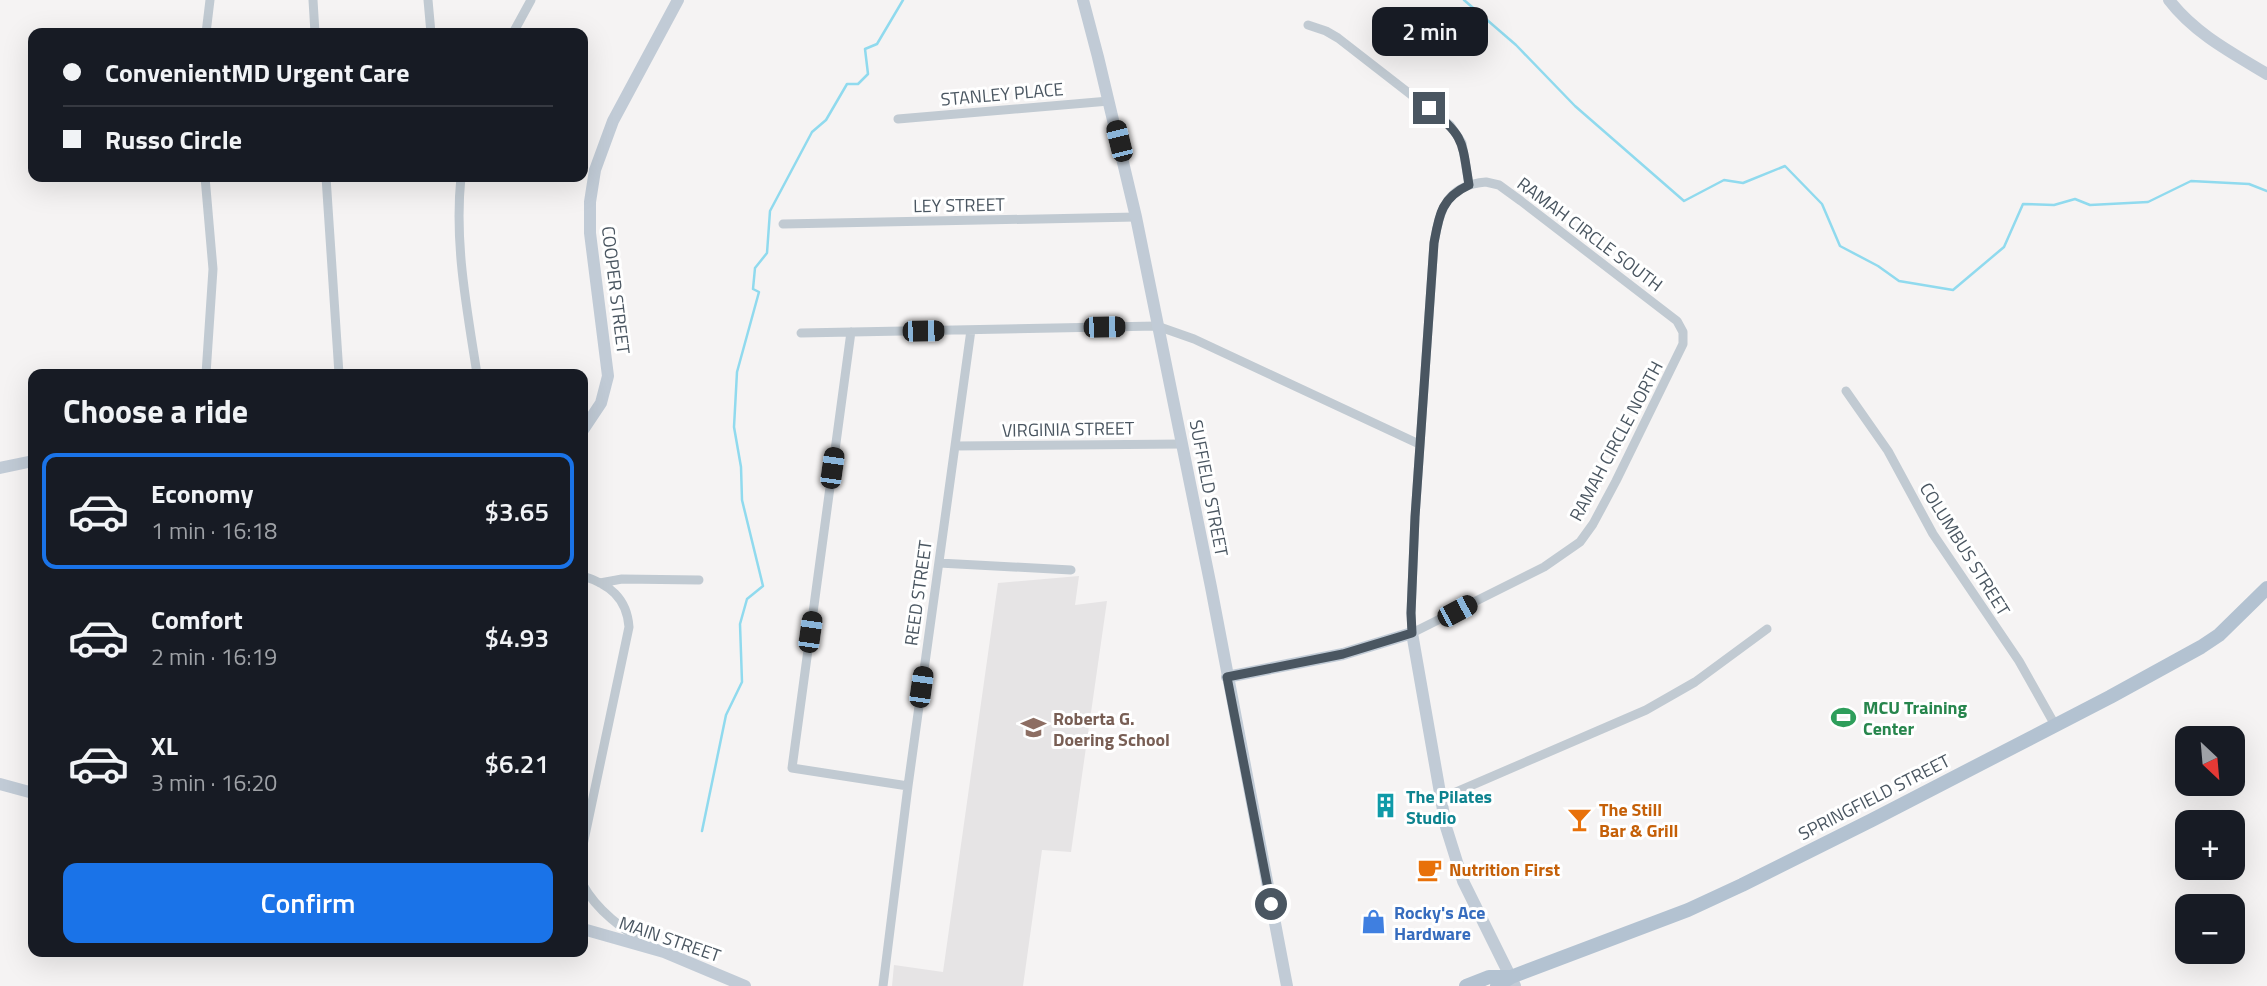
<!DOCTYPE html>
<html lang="en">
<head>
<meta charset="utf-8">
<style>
	:root { --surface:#171b24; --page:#242831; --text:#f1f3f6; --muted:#9ea1a6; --line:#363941; --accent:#1a73e8 }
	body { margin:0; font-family:"Titillium Web",sans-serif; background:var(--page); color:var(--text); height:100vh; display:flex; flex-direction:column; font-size:26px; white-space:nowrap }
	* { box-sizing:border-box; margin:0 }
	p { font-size:23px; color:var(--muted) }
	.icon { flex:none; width:38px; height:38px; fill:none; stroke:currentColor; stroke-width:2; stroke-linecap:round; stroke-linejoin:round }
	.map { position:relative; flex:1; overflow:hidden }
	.side { position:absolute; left:28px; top:369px; width:560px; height:588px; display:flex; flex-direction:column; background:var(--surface); border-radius:14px; box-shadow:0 7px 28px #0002 }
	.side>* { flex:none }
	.top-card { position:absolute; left:28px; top:28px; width:560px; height:154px; border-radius:14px; box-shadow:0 7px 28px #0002; display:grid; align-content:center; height:154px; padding:0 35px; background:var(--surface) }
	.needle { width:46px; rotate:154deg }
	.buttons { position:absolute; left:2175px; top:726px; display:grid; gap:14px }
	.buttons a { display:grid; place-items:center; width:70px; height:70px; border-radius:14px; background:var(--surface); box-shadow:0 7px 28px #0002; font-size:35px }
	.end { position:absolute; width:32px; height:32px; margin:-16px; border:9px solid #4a5661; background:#fff; box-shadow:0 0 0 4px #fff }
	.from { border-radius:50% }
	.bubble { position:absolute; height:49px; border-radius:14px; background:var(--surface); box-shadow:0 7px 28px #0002; font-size:23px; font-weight:600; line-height:49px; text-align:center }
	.car { position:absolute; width:21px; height:42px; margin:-21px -10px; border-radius:9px; box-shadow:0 0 5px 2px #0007; background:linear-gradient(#222 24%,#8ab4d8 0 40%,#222 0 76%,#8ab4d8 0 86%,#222 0) }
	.top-card b { display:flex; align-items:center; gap:24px; height:66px; font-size:26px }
	.top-card b+b { border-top:2px solid var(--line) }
	.top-card i { width:18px; height:18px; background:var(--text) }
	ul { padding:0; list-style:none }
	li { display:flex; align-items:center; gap:21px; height:116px; margin:0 14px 10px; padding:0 21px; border:4px solid transparent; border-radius:14px }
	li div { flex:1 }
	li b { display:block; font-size:26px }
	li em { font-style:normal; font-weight:600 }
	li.current { border-color:var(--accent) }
	li>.icon { width:63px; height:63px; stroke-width:1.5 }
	h2 { padding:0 35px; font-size:32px; line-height:84px }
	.button { display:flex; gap:14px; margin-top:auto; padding:14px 35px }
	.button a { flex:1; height:80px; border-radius:14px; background:var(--accent); color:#fff; font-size:28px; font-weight:600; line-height:80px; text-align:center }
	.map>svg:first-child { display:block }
	.education { fill:#e6e4e5 }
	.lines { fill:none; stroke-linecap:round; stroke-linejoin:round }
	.stream { stroke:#90daee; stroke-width:2.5 }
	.street { stroke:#c1cad2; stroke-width:9 }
	.secondary { stroke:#c1cbd6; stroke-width:12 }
	.primary { stroke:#b3c2d1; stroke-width:14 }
	.route { stroke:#4a5661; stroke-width:9 }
	.labels { text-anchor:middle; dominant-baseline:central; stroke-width:6; stroke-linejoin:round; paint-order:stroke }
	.street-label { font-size:18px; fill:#4a5661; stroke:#fff }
	.leisure-label { font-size:18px; font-weight:bold; fill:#27864d; stroke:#fff; text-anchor:start }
	.education-label { font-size:18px; font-weight:bold; fill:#785e54; stroke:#fff; text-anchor:start }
	.culture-label { font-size:18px; font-weight:bold; fill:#0d838f; stroke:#fff; text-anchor:start }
	.food-label { font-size:18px; font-weight:bold; fill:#c56008; stroke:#fff; text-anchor:start }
	.shop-label { font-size:18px; font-weight:bold; fill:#366cbe; stroke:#fff; text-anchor:start }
</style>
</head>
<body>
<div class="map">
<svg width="2267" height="986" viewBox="0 0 2267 986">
	<rect width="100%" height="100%" fill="#f5f3f3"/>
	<!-- education -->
	<path class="education" d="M1079 576 1075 605 1107 601 1071 852 1042 850 1023 986H892L894 965 943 972 998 583Z"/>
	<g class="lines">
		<!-- stream -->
		<path class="stream" d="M1464 0 1516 45 1575 106 1684 201 1724 180 1743 183 1785 166 1822 204 1840 246 1878 266 1899 281 1953 290 2004 247 2023 204 2054 205 2075 199 2090 205 2148 202 2191 181 2249 184 2267 191
			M702 831 726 715 742 682 740 624 747 599 763 586 742 500 741 467 734 427 737 372 759 292 753 289 755 268 767 253 770 211 812 132 826 120 847 84H858L868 74 865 49 877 44 903 0"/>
		<!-- street -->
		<path class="street" d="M313 0 315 33
			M428 0 431 33
			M1308 25 1326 31 1338 38 1450 125 1462 143 1469 185
			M206 33 210 0
			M513 33 531 0
			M898 119 1109 101
			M205 177 213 269 206 374
			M326 177 339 374
			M461 177C454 243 467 309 477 374
			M1486 182 1499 185 1521 201 1677 321 1683 332V344L1616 481 1593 524 1580 542 1544 567 1412 633 1411 613 1415 517 1434 243C1440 210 1446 185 1486 182Z
			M783 224 1136 217
			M851 332 792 768 908 786
			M801 333 1157 326 1194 339 1419 444
			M1846 391 1888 451 1933 534 2019 661 2055 725
			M955 446 1182 444
			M939 563 1071 570
			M583 576C609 584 627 598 629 627L583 845
			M600 583 622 579 699 580
			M1440 799 1646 710 1695 682 1767 629
			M583 885C597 911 623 929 648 945
			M883 986 908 786 971 330"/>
		<!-- secondary -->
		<path class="secondary" d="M1083 0 1098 57 1136 217 1211 587 1287 986
			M2169 0C2194 33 2232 53 2267 74
			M583 430 601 403 608 376 590 233V202L595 170 613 121 678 0
			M0 468 33 461
			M1227 677 1343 654 1412 633 1446 827 1463 881 1515 986
			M0 784 33 793
			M583 929 664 952 745 986"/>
		<!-- primary -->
		<path class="primary" d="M1466 986 1489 977H1509
			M1497 986 1511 977 1688 910 1742 885 1872 820 2110 697 2201 647 2219 635 2267 588"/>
	</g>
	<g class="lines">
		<!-- route -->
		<path class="route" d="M1271 904 1227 677 1343 654 1412 633 1411 613 1415 517 1434 243C1439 215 1441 198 1469 185 1462 142 1465 136 1429 108"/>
	</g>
	<!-- icons -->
	<defs>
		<symbol id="stadium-bare" viewBox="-9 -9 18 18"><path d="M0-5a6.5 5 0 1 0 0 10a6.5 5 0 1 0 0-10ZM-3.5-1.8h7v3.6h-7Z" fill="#2e9e5b" stroke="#fff" stroke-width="2.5" paint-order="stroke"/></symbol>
		<symbol id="school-bare" viewBox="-9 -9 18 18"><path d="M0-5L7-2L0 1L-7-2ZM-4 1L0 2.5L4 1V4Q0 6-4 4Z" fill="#8d6e63" stroke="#fff" stroke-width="2.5" paint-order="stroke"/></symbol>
		<symbol id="building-bare" viewBox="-9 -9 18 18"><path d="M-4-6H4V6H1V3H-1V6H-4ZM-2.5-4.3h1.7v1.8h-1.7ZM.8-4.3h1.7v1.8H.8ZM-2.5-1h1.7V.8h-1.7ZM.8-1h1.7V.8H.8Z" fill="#0f9aa8" stroke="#fff" stroke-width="2.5" paint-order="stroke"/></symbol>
		<symbol id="bar-bare" viewBox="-9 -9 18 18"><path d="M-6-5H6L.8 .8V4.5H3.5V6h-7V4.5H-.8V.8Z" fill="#e8710a" stroke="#fff" stroke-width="2.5" paint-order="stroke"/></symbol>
		<symbol id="cafe-bare" viewBox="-9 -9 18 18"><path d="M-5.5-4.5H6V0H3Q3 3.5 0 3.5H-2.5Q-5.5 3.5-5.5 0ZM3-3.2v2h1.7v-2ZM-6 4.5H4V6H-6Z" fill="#e8710a" stroke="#fff" stroke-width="2.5" paint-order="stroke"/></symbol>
		<symbol id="shop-bare" viewBox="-9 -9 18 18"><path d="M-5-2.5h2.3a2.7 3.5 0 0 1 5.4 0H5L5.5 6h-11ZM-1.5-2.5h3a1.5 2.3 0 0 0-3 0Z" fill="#3f7fe0" stroke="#fff" stroke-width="2.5" paint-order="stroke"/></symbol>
	</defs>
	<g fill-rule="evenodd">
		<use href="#stadium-bare" x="1826" y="700" width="35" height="35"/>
		<use href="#school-bare" x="1016" y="710" width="35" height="35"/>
		<use href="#building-bare" x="1368" y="788" width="35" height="35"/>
		<use href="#bar-bare" x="1562" y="802" width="35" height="35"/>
		<use href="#cafe-bare" x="1412" y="852" width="35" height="35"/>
		<use href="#shop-bare" x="1356" y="904" width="35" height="35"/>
	</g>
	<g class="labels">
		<!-- street labels -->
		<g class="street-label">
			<text transform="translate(1002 94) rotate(-5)">STANLEY PLACE</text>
			<text transform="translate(959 205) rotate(-1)">LEY STREET</text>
			<text transform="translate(1590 234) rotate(37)">RAMAH CIRCLE SOUTH</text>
			<text transform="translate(616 290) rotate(83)">COOPER STREET</text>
			<text transform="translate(1068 429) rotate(-1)">VIRGINIA STREET</text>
			<text transform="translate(1616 441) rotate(-62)">RAMAH CIRCLE NORTH</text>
			<text transform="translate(1209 488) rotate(79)">SUFFIELD STREET</text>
			<text transform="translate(1965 549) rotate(58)">COLUMBUS STREET</text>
			<text transform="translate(918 593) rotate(-82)">REED STREET</text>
			<text transform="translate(1874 797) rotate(-27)">SPRINGFIELD STREET</text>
			<text transform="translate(670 939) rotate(19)">MAIN STREET</text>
		</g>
		<!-- leisure labels -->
		<g class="leisure-label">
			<text x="1863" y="707">MCU Training<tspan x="1863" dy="21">Center</tspan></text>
		</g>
		<!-- education labels -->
		<g class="education-label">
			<text x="1053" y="718">Roberta G.<tspan x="1053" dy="21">Doering School</tspan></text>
		</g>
		<!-- culture labels -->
		<g class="culture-label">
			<text x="1406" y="796">The Pilates<tspan x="1406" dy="21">Studio</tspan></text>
		</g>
		<!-- food labels -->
		<g class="food-label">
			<text x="1599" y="809">The Still<tspan x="1599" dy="21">Bar &amp; Grill</tspan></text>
			<text x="1449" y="869">Nutrition First</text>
		</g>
		<!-- shop labels -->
		<g class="shop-label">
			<text x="1394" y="912">Rocky's Ace<tspan x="1394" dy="21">Hardware</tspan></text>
		</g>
	</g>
</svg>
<div class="buttons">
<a><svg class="needle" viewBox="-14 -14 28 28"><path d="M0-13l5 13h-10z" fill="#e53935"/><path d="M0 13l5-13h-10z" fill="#9ea1a6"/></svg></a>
<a>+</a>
<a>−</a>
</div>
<i class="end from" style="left:1271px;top:904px"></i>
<i class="end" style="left:1429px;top:108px"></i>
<div class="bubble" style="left:1372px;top:7px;width:116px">2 min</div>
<i class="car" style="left:1119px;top:141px;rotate:346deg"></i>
<i class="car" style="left:1104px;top:327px;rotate:89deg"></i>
<i class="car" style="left:923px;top:331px;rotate:89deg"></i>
<i class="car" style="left:832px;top:468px;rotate:8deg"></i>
<i class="car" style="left:1457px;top:611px;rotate:62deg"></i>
<i class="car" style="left:810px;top:632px;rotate:8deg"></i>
<i class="car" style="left:921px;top:687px;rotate:8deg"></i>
<div class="top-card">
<b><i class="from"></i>ConvenientMD Urgent Care</b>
<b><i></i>Russo Circle</b>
</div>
<section class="side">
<h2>Choose a ride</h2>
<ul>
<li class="current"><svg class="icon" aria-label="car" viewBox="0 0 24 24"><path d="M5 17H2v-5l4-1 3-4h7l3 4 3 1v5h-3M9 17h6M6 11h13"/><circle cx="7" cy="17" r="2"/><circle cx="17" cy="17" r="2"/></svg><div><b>Economy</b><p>1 min · 16:18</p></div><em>$3.65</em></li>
<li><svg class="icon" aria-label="car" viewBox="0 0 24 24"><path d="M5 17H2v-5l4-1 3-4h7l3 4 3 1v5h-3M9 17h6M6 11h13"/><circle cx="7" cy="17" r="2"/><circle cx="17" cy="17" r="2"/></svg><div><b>Comfort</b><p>2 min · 16:19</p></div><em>$4.93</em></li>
<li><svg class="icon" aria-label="car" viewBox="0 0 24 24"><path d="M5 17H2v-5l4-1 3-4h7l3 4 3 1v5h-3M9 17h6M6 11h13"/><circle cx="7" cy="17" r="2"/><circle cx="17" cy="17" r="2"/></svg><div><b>XL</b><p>3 min · 16:20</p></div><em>$6.21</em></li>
</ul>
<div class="button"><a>Confirm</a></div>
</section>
</div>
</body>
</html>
